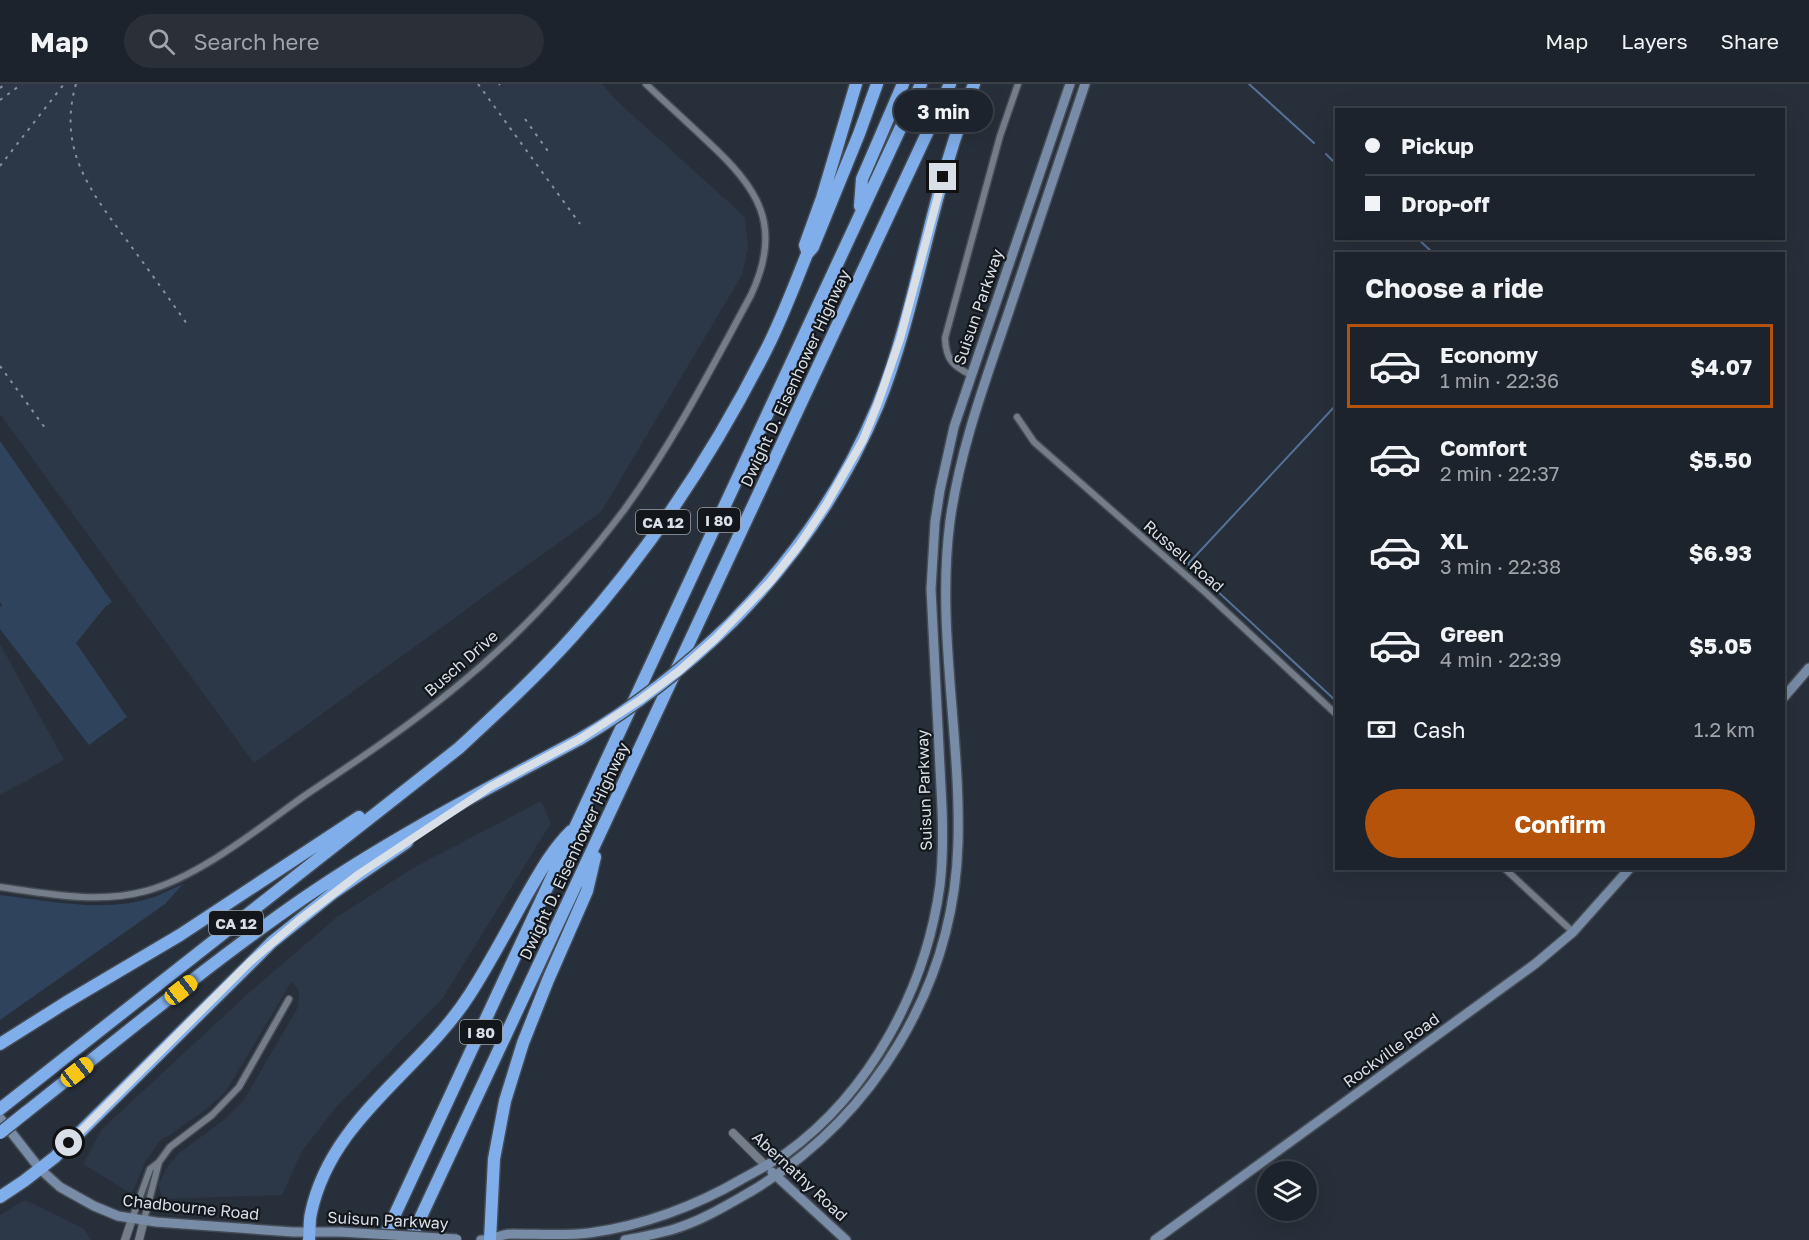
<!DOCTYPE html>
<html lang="en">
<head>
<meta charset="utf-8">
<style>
	:root { --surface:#1d232c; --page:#2a2f38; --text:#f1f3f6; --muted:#a0a4a9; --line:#3b4048; --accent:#b45309 }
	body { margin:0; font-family:"Golos Text",sans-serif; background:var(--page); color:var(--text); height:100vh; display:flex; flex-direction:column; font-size:22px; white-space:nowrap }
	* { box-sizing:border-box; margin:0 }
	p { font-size:20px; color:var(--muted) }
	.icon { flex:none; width:33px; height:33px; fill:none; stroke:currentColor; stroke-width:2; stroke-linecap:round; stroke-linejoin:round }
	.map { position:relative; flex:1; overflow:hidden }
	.panel { position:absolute; left:1335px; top:168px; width:450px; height:618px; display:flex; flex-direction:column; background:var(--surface); border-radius:0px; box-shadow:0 6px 24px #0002,0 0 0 2px var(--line) }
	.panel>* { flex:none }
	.banner { position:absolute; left:1335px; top:24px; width:450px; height:132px; border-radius:0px; box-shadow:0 6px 24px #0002,0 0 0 2px var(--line); display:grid; align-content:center; height:132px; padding:0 30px; background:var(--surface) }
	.fabs { position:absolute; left:1257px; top:1077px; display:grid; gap:12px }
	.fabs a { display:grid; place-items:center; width:60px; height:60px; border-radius:50%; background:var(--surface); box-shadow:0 6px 24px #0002,0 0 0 2px var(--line); font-size:30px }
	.end { position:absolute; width:27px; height:27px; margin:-14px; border:8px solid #d9dfe6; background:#111; box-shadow:0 0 0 3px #111 }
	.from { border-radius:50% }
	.bubble { position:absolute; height:42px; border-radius:21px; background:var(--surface); box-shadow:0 6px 24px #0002,0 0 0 2px var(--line); font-size:20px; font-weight:700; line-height:42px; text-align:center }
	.car { position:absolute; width:18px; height:36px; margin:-18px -9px; border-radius:8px; box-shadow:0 0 4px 2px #0007; background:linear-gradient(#f5c518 24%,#345 0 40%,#f5c518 0 76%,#345 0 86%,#f5c518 0) }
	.banner b { display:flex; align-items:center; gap:21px; height:57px; font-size:22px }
	.banner b+b { border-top:2px solid var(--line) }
	.banner i { width:15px; height:15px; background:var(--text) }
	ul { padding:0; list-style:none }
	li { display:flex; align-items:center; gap:18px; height:84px; margin:0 12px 9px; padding:0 18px; border:3px solid transparent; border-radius:0px }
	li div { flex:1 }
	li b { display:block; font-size:22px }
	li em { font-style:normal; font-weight:700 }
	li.on { border-color:var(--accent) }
	li>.icon { width:54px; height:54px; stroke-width:1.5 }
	h2 { padding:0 30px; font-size:27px; line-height:72px }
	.pay { display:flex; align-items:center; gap:15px; height:66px; padding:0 30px; font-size:22px }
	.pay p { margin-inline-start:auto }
	.primary-button { display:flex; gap:12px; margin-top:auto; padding:12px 30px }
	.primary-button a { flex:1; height:69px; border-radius:36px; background:var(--accent); color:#fff; font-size:24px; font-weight:700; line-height:69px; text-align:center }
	header { display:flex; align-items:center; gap:36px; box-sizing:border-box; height:84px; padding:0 30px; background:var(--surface); border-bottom:2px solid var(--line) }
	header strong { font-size:28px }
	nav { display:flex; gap:33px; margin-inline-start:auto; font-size:21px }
	.search { width:420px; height:54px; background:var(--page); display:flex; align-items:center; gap:15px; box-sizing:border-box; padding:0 21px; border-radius:33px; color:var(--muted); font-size:22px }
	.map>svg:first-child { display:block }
	.built { fill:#2c3848 }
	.green { fill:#2f435d }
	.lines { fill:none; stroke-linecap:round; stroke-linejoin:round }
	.stream { stroke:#557299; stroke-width:2 }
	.minor-casing { stroke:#444b54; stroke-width:9 }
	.tertiary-casing { stroke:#444b54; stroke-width:10 }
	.secondary-casing { stroke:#444b54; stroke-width:12 }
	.motorway-casing { stroke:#444b54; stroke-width:15 }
	.minor { stroke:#747d8a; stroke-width:6 }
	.tertiary { stroke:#747d8a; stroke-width:8 }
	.secondary { stroke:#788ca7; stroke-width:9 }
	.motorway { stroke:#80aeeb; stroke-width:12 }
	.rail { stroke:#8a9099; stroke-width:2; stroke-dasharray:3 6; stroke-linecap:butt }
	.secondary-bridge-casing { stroke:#444b54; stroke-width:12; stroke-linecap:butt }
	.motorway-bridge-casing { stroke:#444b54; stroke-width:15; stroke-linecap:butt }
	.secondary-bridge { stroke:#788ca7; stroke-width:9 }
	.motorway-bridge { stroke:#80aeeb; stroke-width:12 }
	.route { stroke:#d9dfe6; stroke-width:8 }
	.labels { text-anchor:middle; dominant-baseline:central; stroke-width:4.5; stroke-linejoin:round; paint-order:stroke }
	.shield { fill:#13171c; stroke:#9ea3a9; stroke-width:1.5 }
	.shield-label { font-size:15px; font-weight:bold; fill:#d9dfe6 }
	.street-label { font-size:16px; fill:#d9dfe6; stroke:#13171c }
</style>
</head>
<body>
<header>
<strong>Map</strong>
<div class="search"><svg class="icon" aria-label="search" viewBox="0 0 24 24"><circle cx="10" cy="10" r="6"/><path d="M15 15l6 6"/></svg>Search here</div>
<nav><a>Map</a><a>Layers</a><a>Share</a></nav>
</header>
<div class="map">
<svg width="1809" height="1156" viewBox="0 0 1809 1156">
	<rect width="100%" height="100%" fill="#272f3a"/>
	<!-- built -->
	<path class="built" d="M0 0H602L617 17 745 133 748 164 742 191 601 428 254 679 0 330Z
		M0 560 64 676 0 711Z
		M541 717 551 739 442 915 337 1022 302 1067 282 1111 163 1115 158 1102 166 1085 179 1069 225 1035 244 1016 298 923 299 911 298 905 292 897 226 1007 209 1023 167 1053H165L159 1058 145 1078 134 1105 130 1109 83 1080 102 1045 252 906 337 833 413 784Z
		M25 1116 84 1145 91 1156H0V1131Z"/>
	<!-- green -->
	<path class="green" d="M0 357 112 518 105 523 76 559 127 633 89 661 0 545V523L2 521 0 518Z
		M183 800 165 820 0 936V811C50 817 108 830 157 812 166 808 174 804 183 800Z"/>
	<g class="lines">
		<!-- stream -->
		<path class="stream" d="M1249 0 1314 59
			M1326 70 1336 80
			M1417 154 1434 170
			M1336 321 1188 480 1336 617"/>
		<defs>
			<path id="minor" d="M971 291C953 282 946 276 945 254L1000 52 1018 0
				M1017 333 1034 358 1206 509 1336 630
				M1504 784 1573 848
				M0 803C49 810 98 820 146 807 201 792 260 743 307 710 358 676 409 642 456 603 519 552 575 491 624 426 673 359 711 285 751 211 784 141 758 104 706 56 686 37 666 19 646 0
				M132 1135 150 1085 159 1078 170 1063 212 1031 239 1003 289 915
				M144 1136 159 1078"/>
			<path id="tertiary" d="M733 1049 766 1082
				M125 1156 132 1135
				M139 1156 144 1136"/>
			<path id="secondary" d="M1784 613 1809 584
				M0 1034 40 1085 60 1103 94 1122 118 1132 156 1138 293 1148H341
				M772 1088 846 1156
				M481 1156C492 1156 501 1150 512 1150 538 1150 563 1152 589 1149 642 1142 696 1122 742 1095 757 1087 771 1079 785 1070 871 1008 926 904 940 801 943 775 943 750 942 724L931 505 935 438 940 406 954 343 1070 0
				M625 1156C641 1153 656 1150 671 1146 699 1138 726 1122 750 1108 873 1035 954 903 958 759 961 651 936 544 950 437 960 365 985 298 1008 230 1034 153 1060 76 1085 0
				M1155 1156 1535 880 1573 848 1630 784"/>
			<path id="motorway" d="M860 122 862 95 903 0
				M807 167 805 161 822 114 856 0
				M732 538C794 475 844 403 878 321 905 254 919 182 938 112 948 74 960 37 974 0
				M0 960 65 919 180 851 359 733
				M0 1025 459 664C498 628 537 592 573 552 650 466 714 369 766 266 782 235 794 202 807 170L813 163 859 50 877 0
				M25 1029C116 957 206 882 301 816 389 755 485 706 580 655
				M0 1113 24 1097 55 1073 272 858 333 809 407 758
				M309 1156C310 1147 309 1137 311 1129 331 1034 421 987 470 910 490 879 507 846 525 814 539 790 551 767 571 747
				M383 1156 921 0
				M410 1156 950 0
				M490 1156 494 1075 505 1017 523 959 548 896 587 807 595 773"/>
		</defs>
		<!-- minor casing -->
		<use href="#minor" class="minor-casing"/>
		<!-- tertiary casing -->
		<use href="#tertiary" class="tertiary-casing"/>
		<!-- secondary casing -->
		<use href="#secondary" class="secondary-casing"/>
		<!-- motorway casing -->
		<use href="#motorway" class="motorway-casing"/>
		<!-- minor -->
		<use href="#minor" class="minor"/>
		<!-- tertiary -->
		<use href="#tertiary" class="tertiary"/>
		<!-- secondary -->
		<use href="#secondary" class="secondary"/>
		<!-- motorway -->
		<use href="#motorway" class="motorway"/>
		<!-- rail -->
		<path class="rail" d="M76 0C57 66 91 108 128 158 148 185 168 213 187 240
			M478 0 580 140
			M499 0 500 1
			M0 4 5 0
			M0 16 22 0
			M525 35 550 70
			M0 82 64 0
			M0 282 45 344"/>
		<defs>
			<path id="secondary-bridge" d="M341 1148 457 1155"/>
			<path id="motorway-bridge" d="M580 655C636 622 686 583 732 538
				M0 1049 25 1029"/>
		</defs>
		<!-- secondary-bridge casing -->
		<use href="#secondary-bridge" class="secondary-bridge-casing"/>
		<!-- motorway-bridge casing -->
		<use href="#motorway-bridge" class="motorway-bridge-casing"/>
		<!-- secondary-bridge -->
		<use href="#secondary-bridge" class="secondary-bridge"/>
		<!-- motorway-bridge -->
		<use href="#motorway-bridge" class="motorway-bridge"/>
	</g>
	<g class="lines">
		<!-- route -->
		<path class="route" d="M69 1059 250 878 298 837 359 790 490 703 580 655 640 616 679 587 715 555 770 498 800 460 826 421 863 356 878 319 900 255 943 93"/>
	</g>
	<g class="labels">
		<!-- shield labels -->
		<g class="shield">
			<rect x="698" y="424" width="42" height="24" rx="4.5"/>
			<rect x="636" y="426" width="54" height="24" rx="4.5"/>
			<rect x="209" y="827" width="54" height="24" rx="4.5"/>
			<rect x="460" y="936" width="42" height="24" rx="4.5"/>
		</g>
		<g class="shield-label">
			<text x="719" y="436">I 80</text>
			<text x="663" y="438">CA 12</text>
			<text x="236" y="839">CA 12</text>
			<text x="481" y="948">I 80</text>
		</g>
		<!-- street labels -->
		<g class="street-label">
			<text transform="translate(978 223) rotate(-71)">Suisun Parkway</text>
			<text transform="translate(795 294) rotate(-65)">Dwight D. Eisenhower Highway</text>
			<text transform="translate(1184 472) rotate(41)">Russell Road</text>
			<text transform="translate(461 579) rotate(-41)">Busch Drive</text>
			<text transform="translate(924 706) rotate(-92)">Suisun Parkway</text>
			<text transform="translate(574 767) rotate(-65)">Dwight D. Eisenhower Highway</text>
			<text transform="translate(1391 966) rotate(-36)">Rockville Road</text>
			<text transform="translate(800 1092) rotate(43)">Abernathy Road</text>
			<text transform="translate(191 1123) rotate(6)">Chadbourne Road</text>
			<text transform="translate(388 1136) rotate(3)">Suisun Parkway</text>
		</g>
	</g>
</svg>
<div class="fabs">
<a><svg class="icon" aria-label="layers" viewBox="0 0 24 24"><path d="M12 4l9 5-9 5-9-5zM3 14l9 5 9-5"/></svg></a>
</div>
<i class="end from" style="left:69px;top:1059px"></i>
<i class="end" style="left:943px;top:93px"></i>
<div class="bubble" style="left:894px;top:6px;width:99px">3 min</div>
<i class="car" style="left:181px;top:906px;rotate:52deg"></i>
<i class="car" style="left:77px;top:988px;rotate:52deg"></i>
<div class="banner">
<b><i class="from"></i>Pickup</b>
<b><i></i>Drop-off</b>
</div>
<section class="panel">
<h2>Choose a ride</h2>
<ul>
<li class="on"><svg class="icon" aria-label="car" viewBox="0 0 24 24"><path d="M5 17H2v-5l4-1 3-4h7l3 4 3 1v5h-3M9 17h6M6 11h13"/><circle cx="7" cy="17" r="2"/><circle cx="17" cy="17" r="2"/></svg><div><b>Economy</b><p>1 min · 22:36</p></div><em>$4.07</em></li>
<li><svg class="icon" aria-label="car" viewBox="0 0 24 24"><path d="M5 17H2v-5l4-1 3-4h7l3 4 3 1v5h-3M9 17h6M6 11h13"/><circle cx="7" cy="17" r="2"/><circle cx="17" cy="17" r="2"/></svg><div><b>Comfort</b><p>2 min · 22:37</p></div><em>$5.50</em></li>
<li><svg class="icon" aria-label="car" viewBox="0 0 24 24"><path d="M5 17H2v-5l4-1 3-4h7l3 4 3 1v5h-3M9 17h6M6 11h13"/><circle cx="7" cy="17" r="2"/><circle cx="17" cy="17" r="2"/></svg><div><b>XL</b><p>3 min · 22:38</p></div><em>$6.93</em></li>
<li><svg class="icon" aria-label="car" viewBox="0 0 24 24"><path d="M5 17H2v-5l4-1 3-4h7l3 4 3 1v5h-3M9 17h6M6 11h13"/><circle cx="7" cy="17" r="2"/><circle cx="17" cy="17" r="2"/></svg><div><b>Green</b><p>4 min · 22:39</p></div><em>$5.05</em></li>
</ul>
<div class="pay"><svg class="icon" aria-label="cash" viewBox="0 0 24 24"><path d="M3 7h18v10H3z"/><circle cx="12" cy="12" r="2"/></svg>Cash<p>1.2 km</p></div>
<div class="primary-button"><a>Confirm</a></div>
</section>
</div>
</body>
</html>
